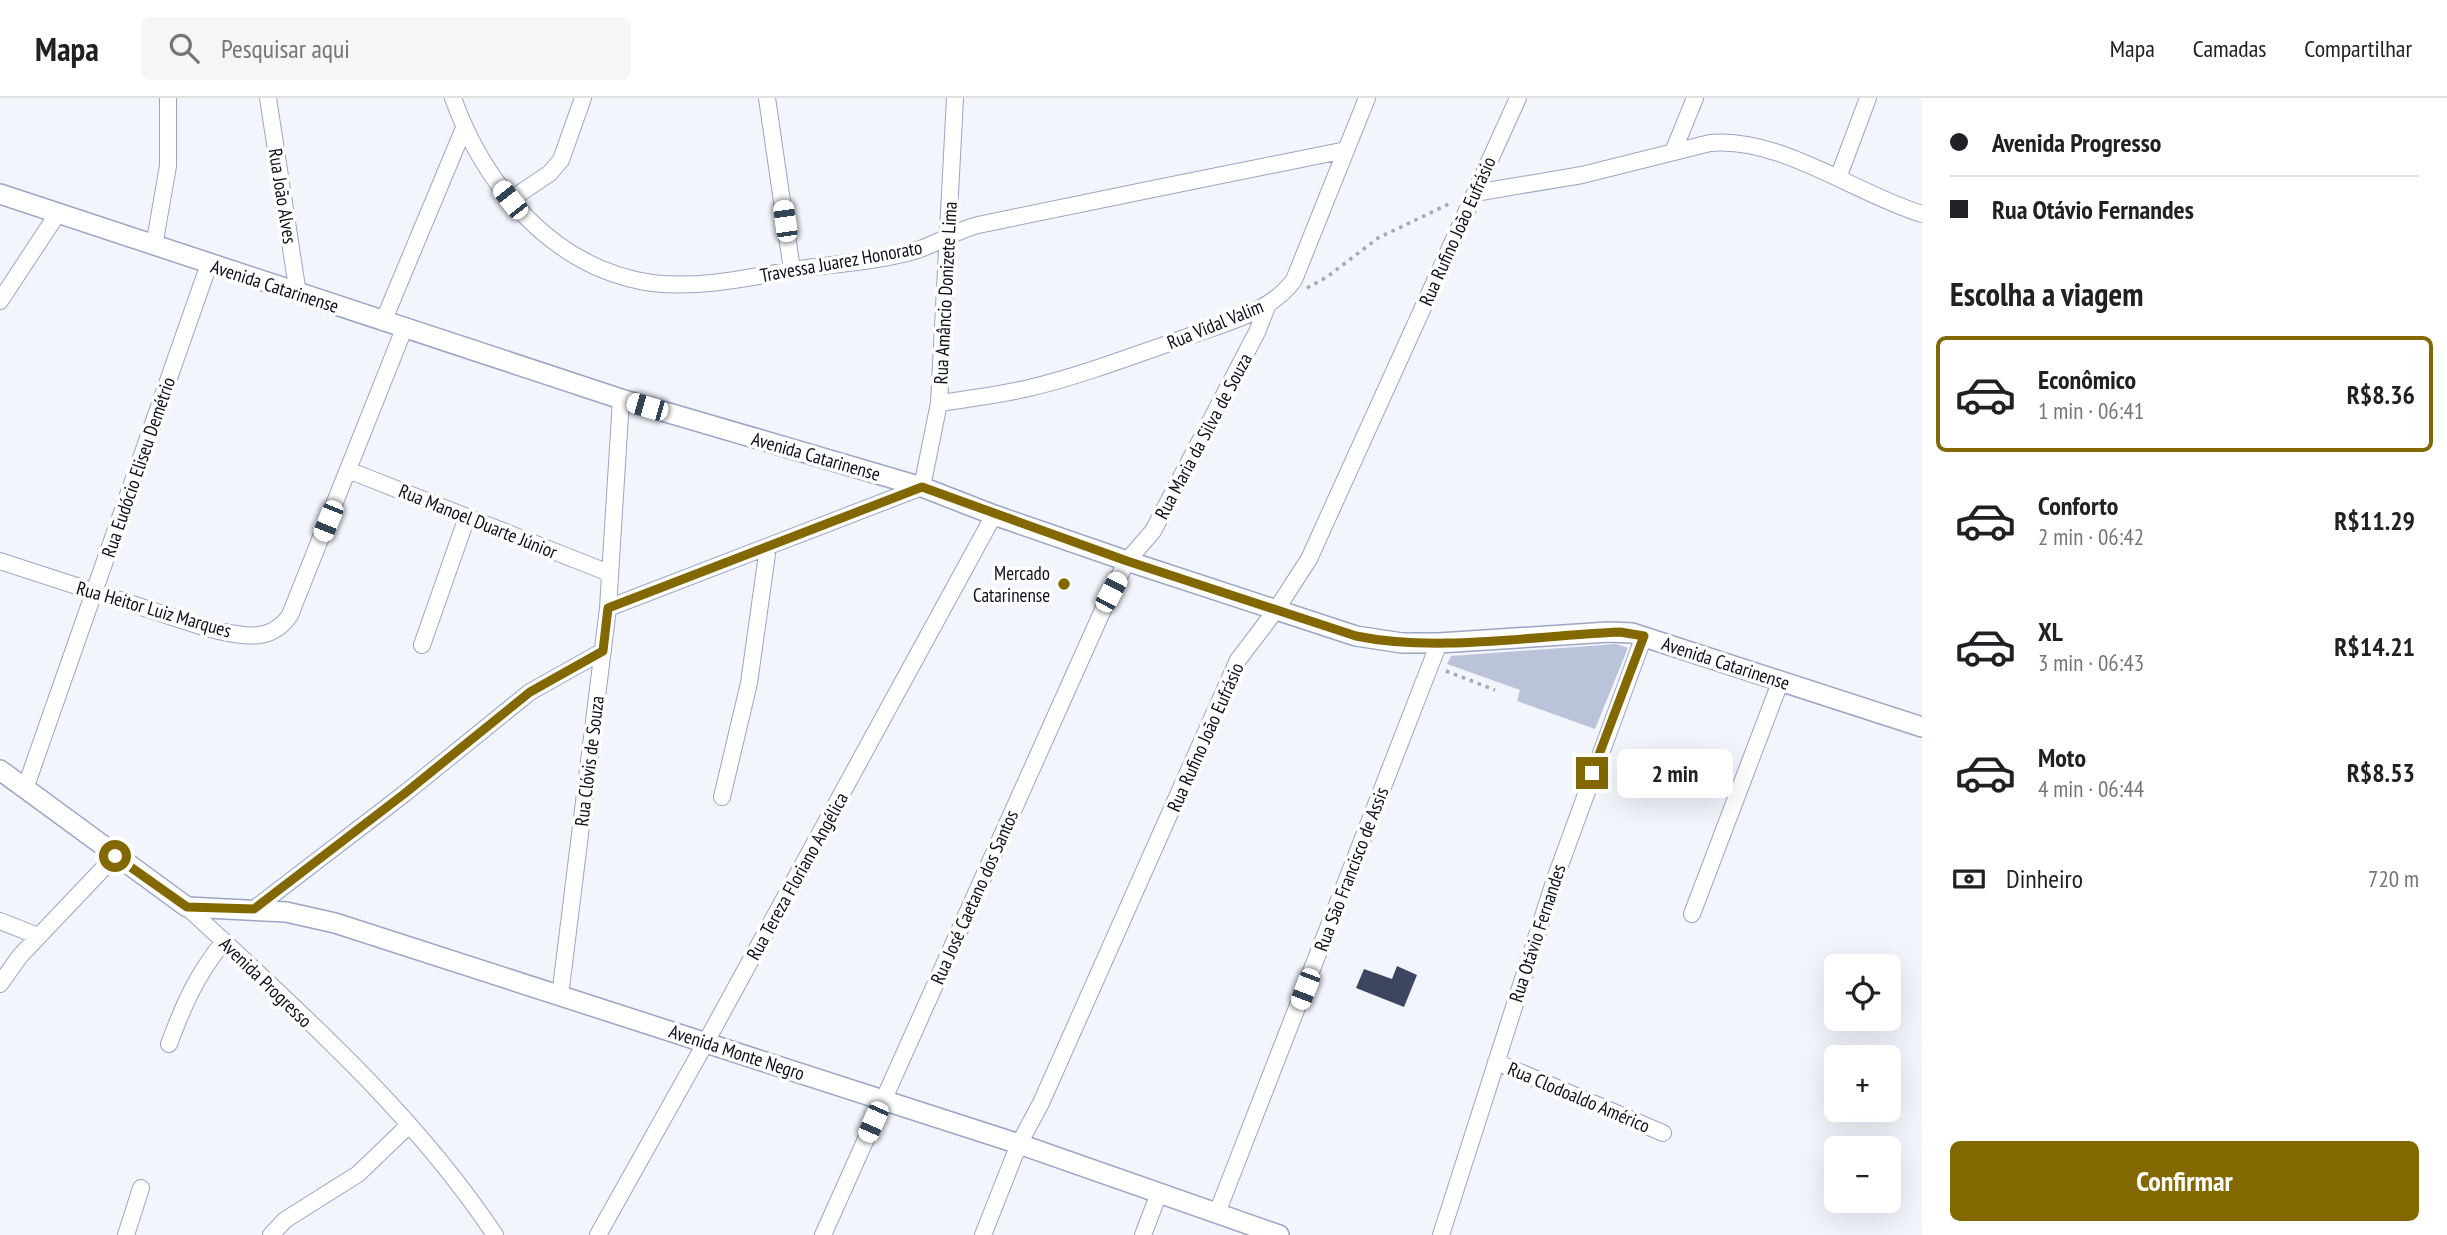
<!DOCTYPE html>
<html lang="pt">
<head>
<meta charset="utf-8">
<style>
	:root { --surface:#fff; --page:#f6f6f6; --text:#202124; --muted:#757577; --line:#e0e0e0; --accent:#836801 }
	body { margin:0; font-family:"PT Sans Narrow",sans-serif; background:var(--page); color:var(--text); height:100vh; display:flex; flex-direction:column; font-size:26px; white-space:nowrap }
	* { box-sizing:border-box; margin:0 }
	p { font-size:23px; color:var(--muted) }
	.icon { flex:none; width:38px; height:38px; fill:none; stroke:currentColor; stroke-width:2; stroke-linecap:round; stroke-linejoin:round }
	.map { position:relative; flex:1; overflow:hidden }
	.panel { display:flex; flex-direction:column; background:var(--surface); width:525px }
	.panel>* { flex:none }
	.hud { display:grid; align-content:center; height:154px; padding:0 28px; background:var(--surface) }
	.tools { position:absolute; left:1824px; top:856px; display:grid; gap:14px }
	.tools a { display:grid; place-items:center; width:77px; height:77px; border-radius:10px; background:var(--surface); box-shadow:0 7px 28px #0002; font-size:35px }
	.end { position:absolute; width:32px; height:32px; margin:-16px; border:9px solid #836801; background:#fff; box-shadow:0 0 0 4px #fff }
	.from { border-radius:50% }
	.bubble { position:absolute; height:49px; border-radius:10px; background:var(--surface); box-shadow:0 7px 28px #0002; font-size:23px; font-weight:800; line-height:49px; text-align:center }
	.car { position:absolute; width:21px; height:42px; margin:-21px -10px; border-radius:9px; box-shadow:0 0 5px 2px #0007; background:linear-gradient(#fff 24%,#345 0 40%,#fff 0 76%,#345 0 86%,#fff 0) }
	.hud b { display:flex; align-items:center; gap:24px; height:66px; font-size:26px }
	.hud b+b { border-top:2px solid var(--line) }
	.hud i { width:18px; height:18px; background:var(--text) }
	ul { padding:0; list-style:none }
	li { display:flex; align-items:center; gap:21px; height:116px; margin:0 14px 10px; padding:0 14px; border:4px solid transparent; border-radius:10px }
	li div { flex:1 }
	li b { display:block; font-size:26px }
	li em { font-style:normal; font-weight:800 }
	li.current { border-color:var(--accent) }
	li>.icon { width:63px; height:63px; stroke-width:1.5 }
	h2 { padding:0 28px; font-size:32px; line-height:84px }
	.pay { display:flex; align-items:center; gap:18px; height:77px; padding:0 28px; font-size:26px }
	.pay p { margin-inline-start:auto }
	.primary-button { display:flex; gap:14px; margin-top:auto; padding:14px 28px }
	.primary-button a { flex:1; height:80px; border-radius:10px; background:var(--accent); color:#fff; font-size:28px; font-weight:800; line-height:80px; text-align:center }
	header { display:flex; align-items:center; gap:42px; box-sizing:border-box; height:98px; padding:0 35px; background:var(--surface); border-bottom:2px solid var(--line) }
	header strong { font-size:33px }
	nav { display:flex; gap:38px; margin-inline-start:auto; font-size:24px }
	.search { width:490px; height:63px; background:var(--page); display:flex; align-items:center; gap:18px; box-sizing:border-box; padding:0 24px; border-radius:10px; color:var(--muted); font-size:26px }
	main { display:flex; flex:1; min-height:0 }
	.map>svg:first-child { display:block }
	.green { fill:#bbc3da }
	.building { fill:#3d4561 }
	.lines { fill:none; stroke-linecap:round; stroke-linejoin:round }
	.minor-casing { stroke:#9ba5c5; stroke-width:18 }
	.tertiary-casing { stroke:#9ba5c5; stroke-width:22 }
	.path { stroke:#a4a8b0; stroke-width:3.5; stroke-dasharray:3.5 5; stroke-linecap:butt }
	.minor { stroke:#fff; stroke-width:16 }
	.tertiary { stroke:#fff; stroke-width:19 }
	.route { stroke:#836801; stroke-width:9 }
	.poi-dot { fill:#836801; stroke:#fff; stroke-width:2.5 }
	.labels { text-anchor:middle; dominant-baseline:central; stroke-width:7; stroke-linejoin:round; paint-order:stroke }
	.street-label { font-size:19px; fill:#0c101b; stroke:#fff }
	.poi-label { font-size:19px; fill:#0c101b; stroke:#fff; text-anchor:end }
</style>
</head>
<body>
<header>
<strong>Mapa</strong>
<div class="search"><svg class="icon" aria-label="search" viewBox="0 0 24 24"><circle cx="10" cy="10" r="6"/><path d="M15 15l6 6"/></svg>Pesquisar aqui</div>
<nav><a>Mapa</a><a>Camadas</a><a>Compartilhar</a></nav>
</header>
<main>
<div class="map">
<svg width="1922" height="1137" viewBox="0 0 1922 1137">
	<rect width="100%" height="100%" fill="#f2f5fc"/>
	<!-- green -->
	<path class="green" d="M1616 546 1628 550 1595 631 1517 603 1520 592 1447 566 1451 558Z"/>
	<!-- building -->
	<path class="building" d="M1397 868 1417 877 1404 909 1356 890 1364 871 1392 881Z"/>
	<g class="lines">
		<defs>
			<path id="minor" d="M268 0 298 196
				M453 0C485 89 554 171 652 185 701 191 752 179 799 171 836 166 879 163 914 153 936 147 956 132 978 127 1100 101 1224 77 1346 52
				M767 0 792 172
				M1673 54 1695 0
				M1838 80 1868 0
				M1475 95 1582 77 1710 45C1779 38 1856 96 1922 116
				M510 102 550 75 561 62 583 0
				M154 148 168 68V0
				M0 203 58 115
				M383 224 464 30
				M939 305C969 301 999 297 1029 290 1083 277 1135 257 1187 239 1224 225 1270 215 1294 182L1367 0
				M348 372 609 475
				M0 463 209 531C240 537 270 547 290 517L404 231
				M608 510 922 389 939 305 955 0
				M422 547 467 419
				M25 691 209 166
				M722 699 749 585 768 449
				M187 809C296 911 412 1012 495 1137
				M254 811 404 696 530 594 603 553
				M1692 816 1781 582
				M0 823 38 838
				M0 886 20 858 115 758
				M560 898 608 510 621 301
				M169 946C184 906 196 878 224 843
				M1496 964 1663 1035
				M1217 1115 1439 545
				M126 1137 141 1090
				M271 1137 285 1122 358 1076 409 1027
				M598 1137 706 944 994 417
				M823 1137 1111 494 1127 463 1153 433 1257 234 1268 206
				M983 1137 1019 1046 1041 1005 1238 562 1276 512 1309 461 1518 0
				M1143 1137 1159 1095
				M1441 1137 1555 781 1644 538"/>
			<path id="tertiary" d="M0 96 621 301 922 389 994 417 1127 463 1356 538 1402 545H1439L1609 534 1632 535 1922 629
				M0 672 187 809 286 814 335 825 1019 1046 1279 1137"/>
		</defs>
		<!-- minor casing -->
		<use href="#minor" class="minor-casing"/>
		<!-- tertiary casing -->
		<use href="#tertiary" class="tertiary-casing"/>
		<!-- path -->
		<path class="path" d="M1307 190 1327 179 1378 140 1453 104
			M1446 573 1495 592"/>
		<!-- minor -->
		<use href="#minor" class="minor"/>
		<!-- tertiary -->
		<use href="#tertiary" class="tertiary"/>
	</g>
	<g class="lines">
		<!-- route -->
		<path class="route" d="M115 758 187 809 254 811 404 696 530 594 603 553 608 510 922 389 1127 463 1356 538C1438 555 1537 537 1620 534L1644 538 1592 675"/>
	</g>
	<!-- markers -->
	<circle class="poi-dot" cx="1064" cy="486" r="7"/>
	<g class="labels">
		<!-- street labels -->
		<g class="street-label">
			<text transform="translate(283 98) rotate(81)">Rua João Alves</text>
			<text transform="translate(1457 133) rotate(-66)">Rua Rufino João Eufrásio</text>
			<text transform="translate(841 163) rotate(-10)">Travessa Juarez Honorato</text>
			<text transform="translate(275 188) rotate(18)">Avenida Catarinense</text>
			<text transform="translate(945 195) rotate(-87)">Rua Amâncio Donizete Lima</text>
			<text transform="translate(1215 226) rotate(-22)">Rua Vidal Valim</text>
			<text transform="translate(1203 338) rotate(-62)">Rua Maria da Silva de Souza</text>
			<text transform="translate(816 358) rotate(16)">Avenida Catarinense</text>
			<text transform="translate(138 369) rotate(-71)">Rua Eudócio Eliseu Demétrio</text>
			<text transform="translate(478 423) rotate(22)">Rua Manoel Duarte Júnior</text>
			<text transform="translate(154 511) rotate(16)">Rua Heitor Luiz Marques</text>
			<text transform="translate(1726 565) rotate(18)">Avenida Catarinense</text>
			<text transform="translate(1205 639) rotate(-66)">Rua Rufino João Eufrásio</text>
			<text transform="translate(589 663) rotate(-83)">Rua Clóvis de Souza</text>
			<text transform="translate(1351 771) rotate(-69)">Rua São Francisco de Assis</text>
			<text transform="translate(797 778) rotate(-61)">Rua Tereza Floriano Angélica</text>
			<text transform="translate(974 799) rotate(-66)">Rua José Caetano dos Santos</text>
			<text transform="translate(1537 835) rotate(-72)">Rua Otávio Fernandes</text>
			<text transform="translate(266 884) rotate(44)">Avenida Progresso</text>
			<text transform="translate(737 954) rotate(18)">Avenida Monte Negro</text>
			<text transform="translate(1579 999) rotate(23)">Rua Clodoaldo Américo</text>
		</g>
		<!-- poi labels -->
		<g class="poi-label">
			<text x="1050" y="475">Mercado<tspan x="1050" dy="22">Catarinense</tspan></text>
		</g>
	</g>
</svg>
<div class="tools">
<a><svg class="icon" aria-label="locate" viewBox="0 0 24 24"><circle cx="12" cy="12" r="6"/><path d="M12 2v4M12 18v4M2 12h4M18 12h4"/></svg></a>
<a>+</a>
<a>−</a>
</div>
<i class="end from" style="left:115px;top:758px"></i>
<i class="end" style="left:1592px;top:675px"></i>
<div class="bubble" style="left:1617px;top:651px;width:116px">2 min</div>
<i class="car" style="left:510px;top:102px;rotate:322deg"></i>
<i class="car" style="left:785px;top:123px;rotate:352deg"></i>
<i class="car" style="left:647px;top:309px;rotate:286deg"></i>
<i class="car" style="left:328px;top:423px;rotate:202deg"></i>
<i class="car" style="left:1111px;top:494px;rotate:28deg"></i>
<i class="car" style="left:1305px;top:891px;rotate:201deg"></i>
<i class="car" style="left:873px;top:1024px;rotate:204deg"></i>
</div>
<section class="panel">
<div class="hud">
<b><i class="from"></i>Avenida Progresso</b>
<b><i></i>Rua Otávio Fernandes</b>
</div>
<h2>Escolha a viagem</h2>
<ul>
<li class="current"><svg class="icon" aria-label="car" viewBox="0 0 24 24"><path d="M5 17H2v-5l4-1 3-4h7l3 4 3 1v5h-3M9 17h6M6 11h13"/><circle cx="7" cy="17" r="2"/><circle cx="17" cy="17" r="2"/></svg><div><b>Econômico</b><p>1 min · 06:41</p></div><em>R$8.36</em></li>
<li><svg class="icon" aria-label="car" viewBox="0 0 24 24"><path d="M5 17H2v-5l4-1 3-4h7l3 4 3 1v5h-3M9 17h6M6 11h13"/><circle cx="7" cy="17" r="2"/><circle cx="17" cy="17" r="2"/></svg><div><b>Conforto</b><p>2 min · 06:42</p></div><em>R$11.29</em></li>
<li><svg class="icon" aria-label="car" viewBox="0 0 24 24"><path d="M5 17H2v-5l4-1 3-4h7l3 4 3 1v5h-3M9 17h6M6 11h13"/><circle cx="7" cy="17" r="2"/><circle cx="17" cy="17" r="2"/></svg><div><b>XL</b><p>3 min · 06:43</p></div><em>R$14.21</em></li>
<li><svg class="icon" aria-label="car" viewBox="0 0 24 24"><path d="M5 17H2v-5l4-1 3-4h7l3 4 3 1v5h-3M9 17h6M6 11h13"/><circle cx="7" cy="17" r="2"/><circle cx="17" cy="17" r="2"/></svg><div><b>Moto</b><p>4 min · 06:44</p></div><em>R$8.53</em></li>
</ul>
<div class="pay"><svg class="icon" aria-label="cash" viewBox="0 0 24 24"><path d="M3 7h18v10H3z"/><circle cx="12" cy="12" r="2"/></svg>Dinheiro<p>720 m</p></div>
<div class="primary-button"><a>Confirmar</a></div>
</section>
</main>
</body>
</html>
